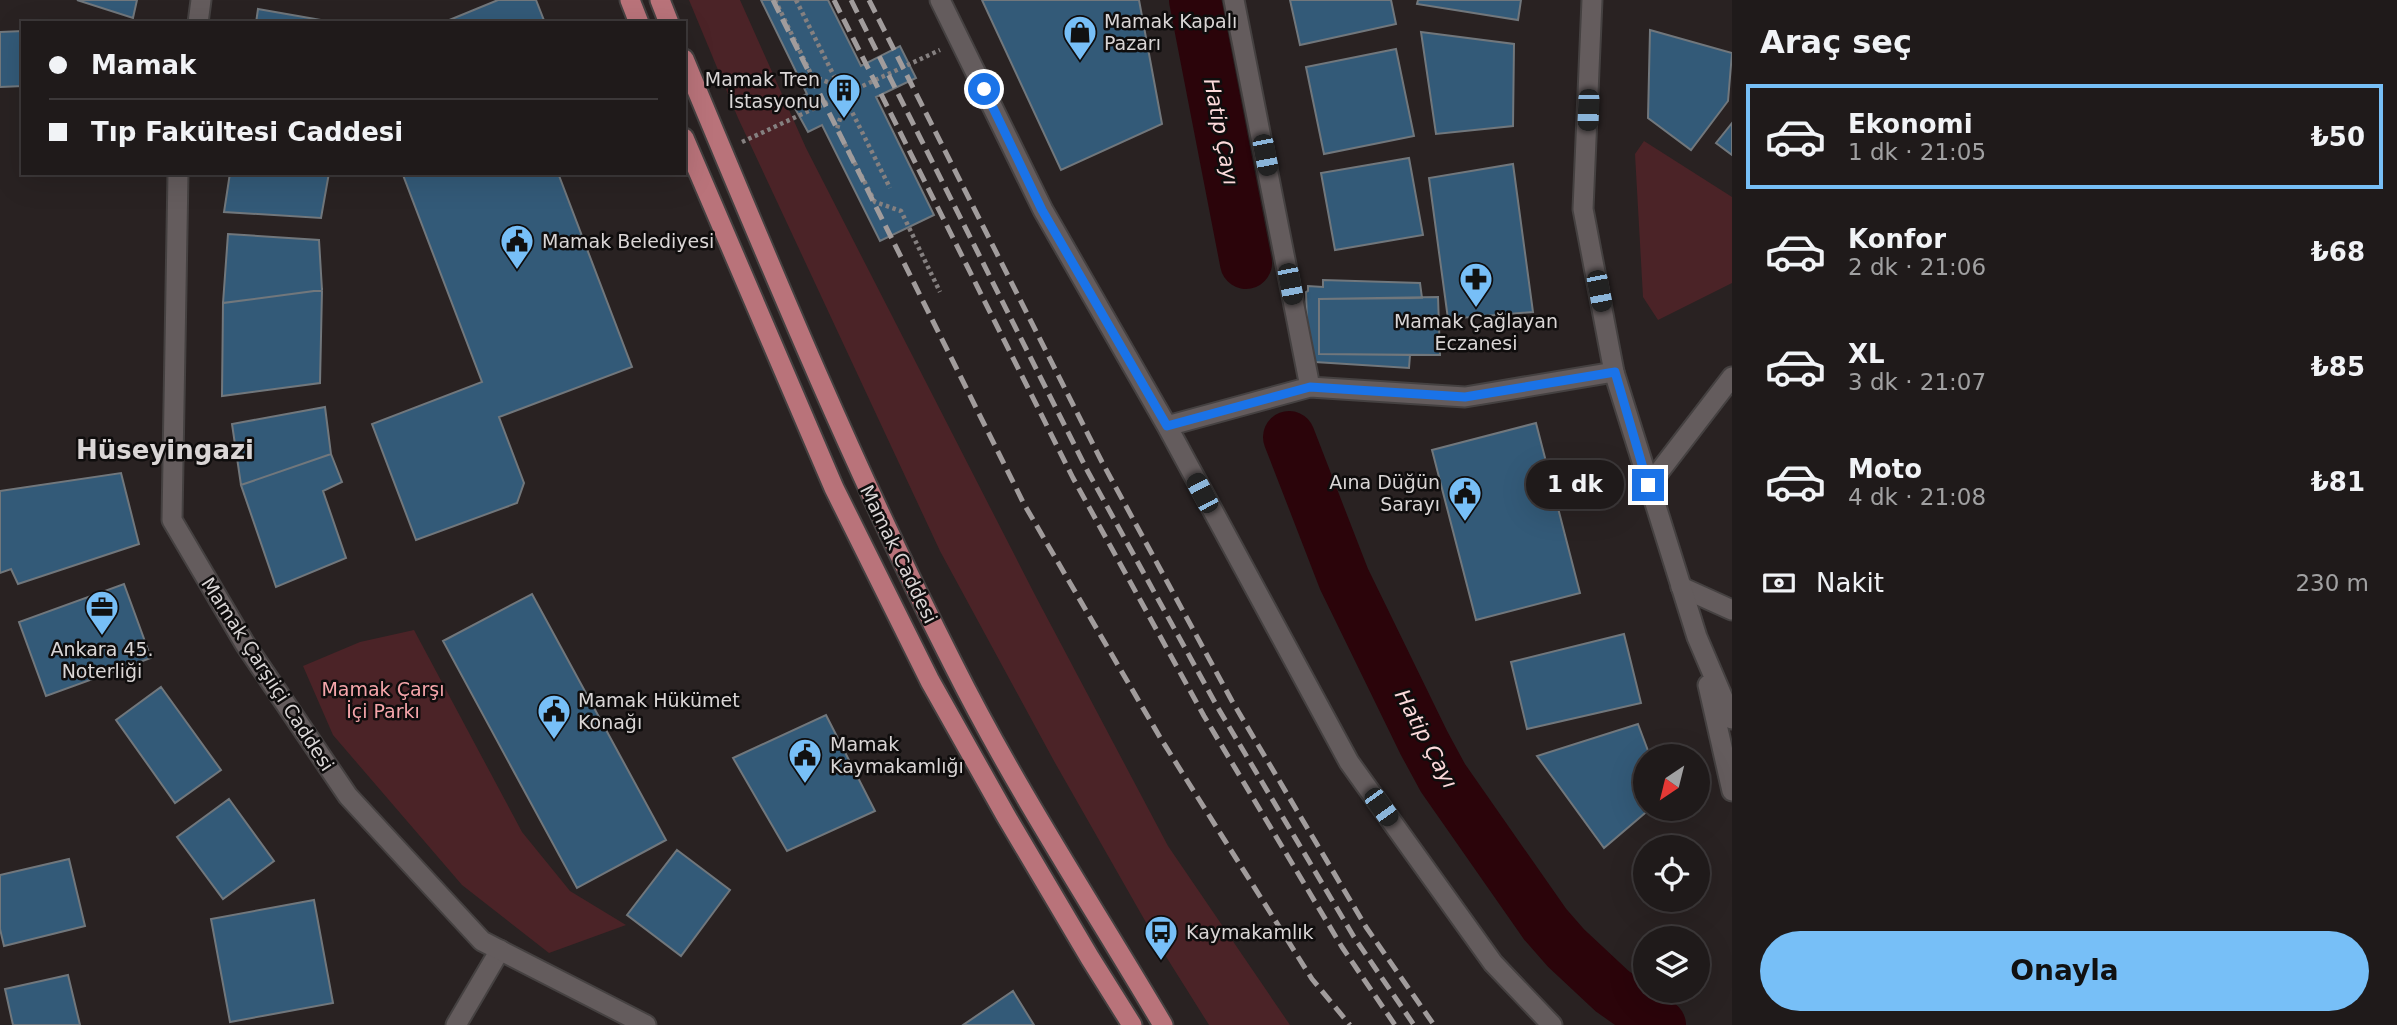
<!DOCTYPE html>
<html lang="tr">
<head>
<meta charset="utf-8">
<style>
	:root { --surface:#1f1a1a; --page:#272323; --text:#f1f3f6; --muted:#a1a1a2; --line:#3c3839; --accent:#77bff7 }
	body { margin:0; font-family:"DejaVu Sans",sans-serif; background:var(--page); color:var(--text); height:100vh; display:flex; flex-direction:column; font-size:26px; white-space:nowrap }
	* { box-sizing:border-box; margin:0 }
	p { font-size:23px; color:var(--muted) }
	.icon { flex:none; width:38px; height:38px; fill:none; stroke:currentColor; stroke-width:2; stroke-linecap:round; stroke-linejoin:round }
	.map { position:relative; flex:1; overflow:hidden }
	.details { display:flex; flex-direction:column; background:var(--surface); width:665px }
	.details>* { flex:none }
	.hud { position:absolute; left:21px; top:21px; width:665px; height:154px; border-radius:0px; box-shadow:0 7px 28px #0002,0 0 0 2px var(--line); display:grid; align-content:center; height:154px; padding:0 28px; background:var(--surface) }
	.needle { width:46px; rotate:215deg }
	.tools { position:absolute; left:1633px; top:744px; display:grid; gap:14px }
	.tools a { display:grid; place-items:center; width:77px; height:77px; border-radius:50%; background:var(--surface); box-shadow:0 7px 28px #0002,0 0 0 2px var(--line); font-size:35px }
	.end { position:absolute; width:32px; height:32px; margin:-16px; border:9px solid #1a73e8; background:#fff; box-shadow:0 0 0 4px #fff }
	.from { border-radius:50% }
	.bubble { position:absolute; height:49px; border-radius:24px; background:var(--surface); box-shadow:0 7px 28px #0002,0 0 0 2px var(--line); font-size:23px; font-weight:800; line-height:49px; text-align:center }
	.car { position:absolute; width:21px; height:42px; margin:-21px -10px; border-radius:9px; box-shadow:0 0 5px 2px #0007; background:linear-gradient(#222 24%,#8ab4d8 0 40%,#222 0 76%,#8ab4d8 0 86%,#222 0) }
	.hud b { display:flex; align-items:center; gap:24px; height:66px; font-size:26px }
	.hud b+b { border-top:2px solid var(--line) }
	.hud i { width:18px; height:18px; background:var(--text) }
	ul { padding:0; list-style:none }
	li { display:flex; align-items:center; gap:21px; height:105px; margin:0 14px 10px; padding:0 14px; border:4px solid transparent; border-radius:0px }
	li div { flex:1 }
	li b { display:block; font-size:26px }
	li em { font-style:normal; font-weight:800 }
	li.active { border-color:var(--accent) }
	li>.icon { width:63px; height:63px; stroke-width:1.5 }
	h2 { padding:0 28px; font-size:32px; line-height:84px }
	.pay { display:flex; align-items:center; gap:18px; height:77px; padding:0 28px; font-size:26px }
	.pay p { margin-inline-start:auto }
	.cta { display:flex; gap:14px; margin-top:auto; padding:14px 28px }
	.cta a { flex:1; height:80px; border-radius:42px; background:var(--accent); color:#111; font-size:28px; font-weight:800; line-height:80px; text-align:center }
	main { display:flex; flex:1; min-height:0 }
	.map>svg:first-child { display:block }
	.green { fill:#4b2327 }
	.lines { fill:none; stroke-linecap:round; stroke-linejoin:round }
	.river { stroke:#2b040a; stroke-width:52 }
	.building { fill:#335a78; stroke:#71777c; stroke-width:2 }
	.minor-casing { stroke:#454141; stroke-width:23 }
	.tertiary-casing { stroke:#454141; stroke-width:23 }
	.secondary-casing { stroke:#454141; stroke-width:23 }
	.primary-casing { stroke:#454141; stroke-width:23 }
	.path { stroke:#858080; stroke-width:4.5; stroke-dasharray:3.5 3.5; stroke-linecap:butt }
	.minor { stroke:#645c5d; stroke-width:19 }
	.tertiary { stroke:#645c5d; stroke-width:19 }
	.secondary { stroke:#645c5d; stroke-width:19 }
	.primary { stroke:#b9737a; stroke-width:19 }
	.rail { stroke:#a19c9c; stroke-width:5; stroke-dasharray:14 7; stroke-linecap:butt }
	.route { stroke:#1a73e8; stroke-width:9 }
	.labels { text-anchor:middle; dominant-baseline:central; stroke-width:5; stroke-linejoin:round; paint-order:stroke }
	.poi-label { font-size:19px; fill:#dad6d6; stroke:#0f0d0d; text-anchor:start }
	.street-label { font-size:19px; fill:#dad6d6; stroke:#0f0d0d }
	.park-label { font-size:19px; fill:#f5a5aa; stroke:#0f0d0d }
	.water-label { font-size:21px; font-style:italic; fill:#fcdadb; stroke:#0f0d0d }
	.district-label { font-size:26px; font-weight:bold; fill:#dad6d6; stroke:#0f0d0d }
</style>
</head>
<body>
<main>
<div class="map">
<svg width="1732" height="1025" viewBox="0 0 1732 1025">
	<rect width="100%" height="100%" fill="#292222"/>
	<!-- green -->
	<path class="green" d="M689 0H740L806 148 1035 595 1168 846 1290 1025H1209L1160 947 1054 761 940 551 738 118Z
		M1644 141 1732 197V283L1658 320 1643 297 1635 154Z
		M414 630 522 832 570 891 626 925 549 953 462 885 333 735 303 666 360 642Z"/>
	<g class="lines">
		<!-- river -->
		<path class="river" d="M1195 0 1246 263
			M1289 437 1344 579 1424 743 1443 778 1545 924 1566 948 1612 991 1660 1025"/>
	</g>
	<!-- building -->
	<path class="building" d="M77 0H137L133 18Z
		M498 0H536L545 23H442Z
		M761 0H828L861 66 900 46 916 78 876 97 934 215 880 241 822 125 808 132 791 101 807 94Z
		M982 0H1139L1162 124 1061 170Z
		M1290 0H1391L1396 24 1300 45Z
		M1418 0H1521L1518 20 1417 4Z
		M258 9 338 23H256Z
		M1650 30 1732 53 1728 101 1691 150 1648 118Z
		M23 31V86L0 87V32Z
		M1421 32 1514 44 1513 126 1436 134Z
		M1396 49 1414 136 1324 154 1306 67Z
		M1732 123V155L1716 143Z
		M1409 158 1423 235 1335 250 1321 173Z
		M1513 164 1533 312 1448 319 1429 178Z
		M230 173H329L321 218 224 212Z
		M408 173H558L632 367 499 417 524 483 517 503 416 540 372 424 482 382 403 175Z
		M228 234 319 240 322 290 223 303Z
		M1323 280 1420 283 1422 298 1319 299V354L1410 355 1409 368 1315 362 1308 354 1306 292 1308 291V286L1323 287Z
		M322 290 320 383 222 396 223 303Z
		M1438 297 1440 355 1319 354V299Z
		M325 407 331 454 241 485 232 424Z
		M1536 423 1580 593 1476 620 1432 450Z
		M331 454 342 482 323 491 346 558 276 587 241 485Z
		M121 473 139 544 18 584 11 569 0 573V491Z
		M124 584 151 658 46 696 19 622Z
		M532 594 666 840 577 888 443 641Z
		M1624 634 1641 703 1527 729 1511 662Z
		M161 687 221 770 175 803 116 720Z
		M826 715 875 811 787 851 733 758Z
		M1638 724 1650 756H1645V808H1651L1604 848 1537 756Z
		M229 799 274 861 223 899 177 837Z
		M677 850 730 890 681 956 627 915Z
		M69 859 85 926 4 946 0 929V875Z
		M314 900 333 1003 230 1022 211 919Z
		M68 975 80 1025H13L5 989Z
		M1013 991 1034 1025H963Z"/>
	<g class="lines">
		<defs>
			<path id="minor" d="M940 0 1043 210 1167 426 1310 387 1465 397 1614 372
				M1234 0 1310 387
				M1167 426 1349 762 1493 963 1552 1025
				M1649 485 1732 377
				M1681 587 1732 610"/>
			<path id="tertiary" d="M456 1025 500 950"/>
			<path id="secondary" d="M1592 0 1583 209 1614 372 1697 637 1732 719
				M198 23 201 0
				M178 173 172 520 245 644 348 796 482 941 646 1025
				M1708 685 1732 791"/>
			<path id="primary" d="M630 0 639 23
				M660 0 669 23
				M684 59C769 263 853 467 953 664 1015 788 1092 905 1163 1025
				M684 138 834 488 930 681 1006 816 1090 958 1132 1025"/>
		</defs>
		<!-- minor casing -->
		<use href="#minor" class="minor-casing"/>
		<!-- tertiary casing -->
		<use href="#tertiary" class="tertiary-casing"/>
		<!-- secondary casing -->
		<use href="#secondary" class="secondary-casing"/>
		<!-- primary casing -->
		<use href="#primary" class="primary-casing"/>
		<!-- path -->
		<path class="path" d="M775 0 812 76 840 87
			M796 0 890 188
			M846 98 837 129 875 202 901 211 940 292
			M742 142 940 50"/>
		<!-- minor -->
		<use href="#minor" class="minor"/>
		<!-- tertiary -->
		<use href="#tertiary" class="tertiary"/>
		<!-- secondary -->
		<use href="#secondary" class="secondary"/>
		<!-- primary -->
		<use href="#primary" class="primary"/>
		<!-- rail -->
		<path class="rail" d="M773 0 1024 504 1161 739 1312 979 1350 1025
			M834 0 1073 478 1204 716 1342 947 1395 1025
			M851 0 1087 470 1218 708 1354 937 1414 1025
			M869 0 1102 462 1232 701 1366 927 1434 1025"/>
	</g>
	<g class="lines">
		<!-- route -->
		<path class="route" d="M984 89 1042 210 1167 426 1310 387 1465 397 1615 372 1648 485"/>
	</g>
	<!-- icons -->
	<defs>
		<symbol id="shop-pin" viewBox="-11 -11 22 30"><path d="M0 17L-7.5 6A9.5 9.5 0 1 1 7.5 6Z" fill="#77bff7" stroke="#0f0d0d"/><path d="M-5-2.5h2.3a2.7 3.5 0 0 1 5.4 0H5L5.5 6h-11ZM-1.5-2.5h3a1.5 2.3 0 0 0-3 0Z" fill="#111"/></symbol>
		<symbol id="building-pin" viewBox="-11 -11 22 30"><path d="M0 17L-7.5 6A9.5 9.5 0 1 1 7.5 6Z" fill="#77bff7" stroke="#0f0d0d"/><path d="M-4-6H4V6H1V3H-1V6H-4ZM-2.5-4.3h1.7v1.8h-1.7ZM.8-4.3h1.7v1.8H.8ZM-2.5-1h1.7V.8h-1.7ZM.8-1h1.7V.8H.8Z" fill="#111"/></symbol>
		<symbol id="civic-pin" viewBox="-11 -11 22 30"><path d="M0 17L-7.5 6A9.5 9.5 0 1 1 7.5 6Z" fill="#77bff7" stroke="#0f0d0d"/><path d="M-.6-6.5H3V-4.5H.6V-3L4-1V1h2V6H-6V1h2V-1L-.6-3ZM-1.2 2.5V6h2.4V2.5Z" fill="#111"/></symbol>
		<symbol id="pharmacy-pin" viewBox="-11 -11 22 30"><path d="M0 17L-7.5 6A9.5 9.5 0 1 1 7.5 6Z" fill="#77bff7" stroke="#0f0d0d"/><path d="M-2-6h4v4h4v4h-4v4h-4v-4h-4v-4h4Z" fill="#111"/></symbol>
		<symbol id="office-pin" viewBox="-11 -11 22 30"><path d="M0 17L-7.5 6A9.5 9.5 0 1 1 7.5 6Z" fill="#77bff7" stroke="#0f0d0d"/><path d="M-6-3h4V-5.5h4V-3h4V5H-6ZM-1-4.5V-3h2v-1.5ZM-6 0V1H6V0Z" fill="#111"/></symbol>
		<symbol id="bus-pin" viewBox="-11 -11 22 30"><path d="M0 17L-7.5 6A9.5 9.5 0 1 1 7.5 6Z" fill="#77bff7" stroke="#0f0d0d"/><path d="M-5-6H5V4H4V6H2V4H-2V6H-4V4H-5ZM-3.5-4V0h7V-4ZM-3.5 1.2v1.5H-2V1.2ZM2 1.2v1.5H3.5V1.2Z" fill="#111"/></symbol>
	</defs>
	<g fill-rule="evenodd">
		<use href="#shop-pin" x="1061" y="13" width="38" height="52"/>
		<use href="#building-pin" x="825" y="71" width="38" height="52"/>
		<use href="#civic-pin" x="498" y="222" width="38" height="52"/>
		<use href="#pharmacy-pin" x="1457" y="260" width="38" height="52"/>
		<use href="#civic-pin" x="1446" y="474" width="38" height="52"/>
		<use href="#office-pin" x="83" y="588" width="38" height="52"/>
		<use href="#civic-pin" x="535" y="692" width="38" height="52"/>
		<use href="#civic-pin" x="786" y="736" width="38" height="52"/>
		<use href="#bus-pin" x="1142" y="913" width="38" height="52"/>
	</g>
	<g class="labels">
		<!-- poi labels -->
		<g class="poi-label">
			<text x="1104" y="21">Mamak Kapalı<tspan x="1104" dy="22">Pazarı</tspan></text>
			<text x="820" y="79" text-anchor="end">Mamak Tren<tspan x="820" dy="22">İstasyonu</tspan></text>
			<text x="542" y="241">Mamak Belediyesi</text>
			<text x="1476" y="321" text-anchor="middle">Mamak Çağlayan<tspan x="1476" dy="22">Eczanesi</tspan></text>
			<text x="1440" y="482" text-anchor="end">Aına Düğün<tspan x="1440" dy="22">Sarayı</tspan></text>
			<text x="102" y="649" text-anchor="middle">Ankara 45.<tspan x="102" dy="22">Noterliği</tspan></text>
			<text x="578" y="700">Mamak Hükümet<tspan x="578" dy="22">Konağı</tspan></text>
			<text x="830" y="744">Mamak<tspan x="830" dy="22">Kaymakamlığı</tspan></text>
			<text x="1186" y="932">Kaymakamlık</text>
		</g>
		<!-- street labels -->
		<g class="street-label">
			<text transform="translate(899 554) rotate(64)">Mamak Caddesi</text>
			<text transform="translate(268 674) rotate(57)">Mamak Çarşıiçi Caddesi</text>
		</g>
		<!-- park labels -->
		<g class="park-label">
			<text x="383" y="689">Mamak Çarşı<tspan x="383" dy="22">İçi Parkı</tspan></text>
		</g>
		<!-- water labels -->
		<g class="water-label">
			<text transform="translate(1221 132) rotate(79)">Hatip Çayı</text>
			<text transform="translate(1426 739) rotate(62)">Hatip Çayı</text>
		</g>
		<!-- district labels -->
		<g class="district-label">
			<text x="165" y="450">Hüseyingazi</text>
		</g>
	</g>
</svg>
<div class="tools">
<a><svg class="needle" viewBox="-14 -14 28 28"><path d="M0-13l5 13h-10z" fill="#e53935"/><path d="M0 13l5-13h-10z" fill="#a1a1a2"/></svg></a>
<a><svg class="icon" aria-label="locate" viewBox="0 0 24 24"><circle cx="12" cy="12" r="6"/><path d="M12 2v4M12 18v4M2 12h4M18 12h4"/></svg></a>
<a><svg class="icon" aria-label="layers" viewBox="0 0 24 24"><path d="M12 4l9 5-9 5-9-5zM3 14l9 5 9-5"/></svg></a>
</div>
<i class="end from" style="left:984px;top:89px"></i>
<i class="end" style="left:1648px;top:485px"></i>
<div class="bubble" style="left:1526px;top:460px;width:98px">1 dk</div>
<i class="car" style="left:1588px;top:110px;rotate:182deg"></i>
<i class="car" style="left:1265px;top:155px;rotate:169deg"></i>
<i class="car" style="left:1290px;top:284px;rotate:169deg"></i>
<i class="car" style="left:1599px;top:291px;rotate:169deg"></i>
<i class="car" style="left:1202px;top:493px;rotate:332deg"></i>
<i class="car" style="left:1381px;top:807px;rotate:144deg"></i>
<div class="hud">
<b><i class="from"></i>Mamak</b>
<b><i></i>Tıp Fakültesi Caddesi</b>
</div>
</div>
<section class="details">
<h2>Araç seç</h2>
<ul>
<li class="active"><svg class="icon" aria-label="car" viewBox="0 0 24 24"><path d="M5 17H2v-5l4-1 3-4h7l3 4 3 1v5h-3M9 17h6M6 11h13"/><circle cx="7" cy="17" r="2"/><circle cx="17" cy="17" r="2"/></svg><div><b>Ekonomi</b><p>1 dk · 21:05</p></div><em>₺50</em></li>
<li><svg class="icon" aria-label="car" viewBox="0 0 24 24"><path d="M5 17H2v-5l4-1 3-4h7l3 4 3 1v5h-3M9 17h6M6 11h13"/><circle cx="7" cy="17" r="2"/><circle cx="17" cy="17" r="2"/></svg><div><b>Konfor</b><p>2 dk · 21:06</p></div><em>₺68</em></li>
<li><svg class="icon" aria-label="car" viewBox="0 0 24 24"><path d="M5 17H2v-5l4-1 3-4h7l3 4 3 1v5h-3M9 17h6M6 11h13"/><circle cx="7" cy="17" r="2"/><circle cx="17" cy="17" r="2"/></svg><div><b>XL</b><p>3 dk · 21:07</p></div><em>₺85</em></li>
<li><svg class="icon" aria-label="car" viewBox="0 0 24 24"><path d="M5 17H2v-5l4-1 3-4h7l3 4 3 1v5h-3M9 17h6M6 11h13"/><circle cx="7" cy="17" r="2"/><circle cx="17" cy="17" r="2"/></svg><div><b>Moto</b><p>4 dk · 21:08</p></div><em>₺81</em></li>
</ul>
<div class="pay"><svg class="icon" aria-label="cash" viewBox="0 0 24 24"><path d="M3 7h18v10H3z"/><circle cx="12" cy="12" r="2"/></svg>Nakit<p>230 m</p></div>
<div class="cta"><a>Onayla</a></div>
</section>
</main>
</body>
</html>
